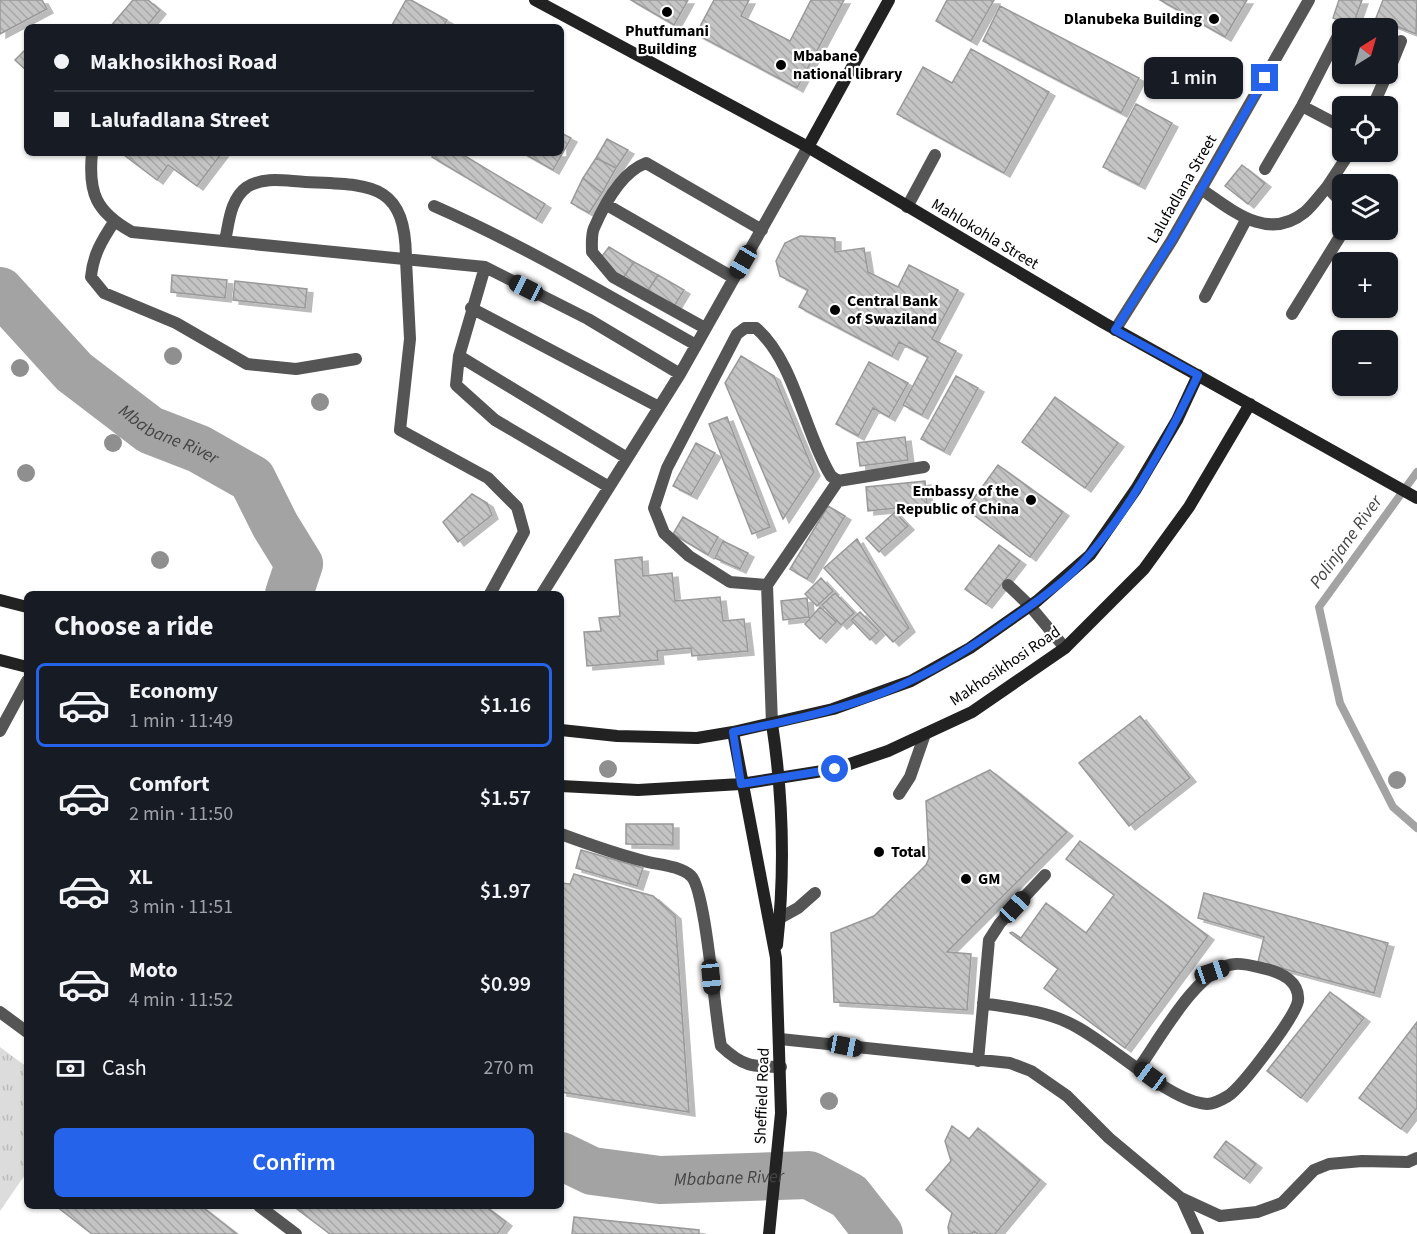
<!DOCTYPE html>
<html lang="en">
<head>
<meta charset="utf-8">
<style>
	:root { --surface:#171b24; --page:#20242c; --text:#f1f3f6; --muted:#9ea1a6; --line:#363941; --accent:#2563eb }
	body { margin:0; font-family:"Source Sans 3",sans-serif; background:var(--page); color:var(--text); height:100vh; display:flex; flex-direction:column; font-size:22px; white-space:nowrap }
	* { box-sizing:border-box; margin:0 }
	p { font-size:20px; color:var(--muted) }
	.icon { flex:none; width:33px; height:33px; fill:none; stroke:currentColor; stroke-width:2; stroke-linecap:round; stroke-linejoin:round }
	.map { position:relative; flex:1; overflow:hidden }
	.details { position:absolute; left:24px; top:591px; width:540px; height:618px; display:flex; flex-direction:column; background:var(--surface); border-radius:9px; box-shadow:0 2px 4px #0004 }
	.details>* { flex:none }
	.top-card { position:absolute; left:24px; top:24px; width:540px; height:132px; border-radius:9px; box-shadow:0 2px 4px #0004; display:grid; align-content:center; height:132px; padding:0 30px; background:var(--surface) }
	.needle { width:39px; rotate:37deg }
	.tools { position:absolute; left:1332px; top:18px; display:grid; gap:12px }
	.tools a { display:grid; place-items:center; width:66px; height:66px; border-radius:9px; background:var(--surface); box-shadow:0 2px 4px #0004; font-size:30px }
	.end { position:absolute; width:27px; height:27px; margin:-14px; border:8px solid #2563eb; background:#fff; box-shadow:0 0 0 3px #fff }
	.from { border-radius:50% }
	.bubble { position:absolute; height:42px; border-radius:9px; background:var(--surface); box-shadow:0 2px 4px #0004; font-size:20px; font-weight:600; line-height:42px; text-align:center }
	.car { position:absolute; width:18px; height:36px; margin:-18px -9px; border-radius:8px; box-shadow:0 0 4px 2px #0007; background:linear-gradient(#222 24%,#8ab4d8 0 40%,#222 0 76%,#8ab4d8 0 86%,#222 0) }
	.top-card b { display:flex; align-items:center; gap:21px; height:57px; font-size:22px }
	.top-card b+b { border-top:2px solid var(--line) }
	.top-card i { width:15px; height:15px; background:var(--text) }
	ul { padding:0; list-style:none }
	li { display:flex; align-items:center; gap:18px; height:84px; margin:0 12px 9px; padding:0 18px; border:3px solid transparent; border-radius:9px }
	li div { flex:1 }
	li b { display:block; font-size:22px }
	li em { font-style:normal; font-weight:600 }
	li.active { border-color:var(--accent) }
	li>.icon { width:54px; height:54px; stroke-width:1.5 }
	h2 { padding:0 30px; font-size:27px; line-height:72px }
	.pay { display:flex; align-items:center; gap:15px; height:66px; padding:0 30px; font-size:22px }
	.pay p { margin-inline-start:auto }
	.primary-button { display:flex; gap:12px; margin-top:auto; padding:12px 30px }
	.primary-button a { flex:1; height:69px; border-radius:9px; background:var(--accent); color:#fff; font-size:24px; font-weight:600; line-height:69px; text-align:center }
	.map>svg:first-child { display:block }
	.grass { fill:url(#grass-tufts) }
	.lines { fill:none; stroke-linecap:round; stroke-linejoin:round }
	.stream { stroke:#a3a3a3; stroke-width:8 }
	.river { stroke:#a3a3a3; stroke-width:48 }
	.building { fill:url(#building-back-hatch); stroke:#999; stroke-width:1.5; filter:url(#shadow) }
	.lane { stroke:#555; stroke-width:12 }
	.street { stroke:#555; stroke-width:12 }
	.secondary { stroke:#222; stroke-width:12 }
	.tree { fill:#8f8f8f }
	.route { stroke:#2563eb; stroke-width:8 }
	.poi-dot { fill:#000; stroke:#fff; stroke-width:2 }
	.labels { text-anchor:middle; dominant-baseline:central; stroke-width:4.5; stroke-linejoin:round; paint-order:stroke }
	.poi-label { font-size:16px; font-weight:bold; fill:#000; stroke:#fff; text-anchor:start }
	.street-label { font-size:16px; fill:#000; stroke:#fff }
	.water-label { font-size:18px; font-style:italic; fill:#444; stroke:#fff }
</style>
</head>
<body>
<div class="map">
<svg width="1417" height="1234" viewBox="0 0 1417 1234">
	<defs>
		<pattern id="grass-tufts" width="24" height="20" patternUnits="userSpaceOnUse" patternTransform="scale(1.5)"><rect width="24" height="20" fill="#dcdcdc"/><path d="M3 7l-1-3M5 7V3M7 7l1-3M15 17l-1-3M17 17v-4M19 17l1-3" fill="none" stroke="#bbb"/></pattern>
		<pattern id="building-back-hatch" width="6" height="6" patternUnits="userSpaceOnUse" patternTransform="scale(1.5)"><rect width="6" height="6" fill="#c4c4c4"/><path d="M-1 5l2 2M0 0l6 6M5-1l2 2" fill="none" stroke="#a7a7a7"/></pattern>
		<filter id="shadow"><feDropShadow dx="6" dy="4" stdDeviation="0" flood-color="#0004"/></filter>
	</defs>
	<rect width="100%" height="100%" fill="#fff"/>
	<!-- grass -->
	<path class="grass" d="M0 1047 27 1067V1172L0 1211Z"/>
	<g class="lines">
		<!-- stream -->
		<path class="stream" d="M1417 472 1319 607 1340 703 1393 807 1417 828"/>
		<!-- river -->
		<g class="river">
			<path id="s1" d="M0 291 74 372 150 430 199 449 252 479 275 525 299 564 289 594"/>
			<path id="s2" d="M561 1156 592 1171 660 1180 809 1175 849 1196 879 1234"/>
		</g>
	</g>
	<!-- building -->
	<path class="building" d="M0 0H42L47 9 0 34Z
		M133 0H148L160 10 146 27H110Z
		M406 0H411L447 20 443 27H391Z
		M631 0H688L674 25Z
		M714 0H749L741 16 790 41 811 0H844L797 88 696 34Z
		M947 0H994L971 41 936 21Z
		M1160 0H1247L1225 37Z
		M1339 0H1362L1353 25 1333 18Z
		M1383 0H1417L1416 34 1376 18Z
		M1000 6 1139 78 1121 113 983 41Z
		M27 48V71L15 60Z
		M971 49 1049 92 1004 173 897 114 923 67 952 83Z
		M1136 104 1172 123 1139 185 1103 167Z
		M561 133 571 138 553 170 523 153H561Z
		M607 139 628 150 616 168 596 158Z
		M125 153H222L197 186 168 165 157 180 124 155Z
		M435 153H460L545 204 536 219 432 157Z
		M596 158 616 168 602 193 583 178Z
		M1242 165 1265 183 1248 204 1225 186Z
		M583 178 602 193 589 213 571 203Z
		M800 236 835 238V252L864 248 868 272 898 287 909 265 958 290 932 339 956 351 922 415 903 405 928 357 899 342 892 356 799 307 808 290 780 276 776 261 785 243Z
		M609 247 634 262 621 281 596 264Z
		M634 262 658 275 645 295 621 281Z
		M172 275 227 280 225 298 171 292Z
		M658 275 684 290 672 310 645 295Z
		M235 281 307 289 305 308 233 300Z
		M741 356 774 376 814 472 783 519 725 383Z
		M869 362 908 383 889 417 873 408 858 436 836 424Z
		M956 376 978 388 944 451 921 439Z
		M1055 397 1118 443 1085 488 1022 442Z
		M727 417 770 527 752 534 709 424Z
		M905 437 908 460 860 466 857 443Z
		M696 443 715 453 691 495 673 486Z
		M998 465 1063 512 1030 557 966 509Z
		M925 481 927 505 868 511 866 487Z
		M472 494 487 503 492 515 458 542 443 522Z
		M828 506 845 516 807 579 790 569Z
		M895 512 908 526 879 552 866 538Z
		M683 517 718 537 708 555 673 534Z
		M857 539 909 628 893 642 824 568Z
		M723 541 748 553 740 569 715 558Z
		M999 545 1020 561 986 604 965 589Z
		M642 557 643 576 672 573 675 601 720 597 723 621 744 619 748 651 692 656 691 648 657 651 658 660 587 666 584 632 601 631 599 618 620 616 615 560Z
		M821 578 833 591 817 606 805 594Z
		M835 593 854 613 841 625 822 605Z
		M807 598 809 617 783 620 781 601Z
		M820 607 836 622 820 639 805 624Z
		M860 612 879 631 870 640 851 620Z
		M1140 716 1190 778 1129 826 1079 763Z
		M990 770 1067 832 947 952 971 954 967 1010 834 1002 831 933 874 916 926 865 929 858 926 801Z
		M626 824H673V845L626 844Z
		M1080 841 1208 936 1125 1048 1044 988 1058 969 1010 933 1012 932 1021 938 1046 903 1086 933 1114 895 1066 859Z
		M581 850 643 868 637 886 576 868Z
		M574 874 653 896 675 915 689 1112 561 1092V883L570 884Z
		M1204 893 1388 943 1374 993 1258 962 1264 937 1198 918Z
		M1330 992 1364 1018 1301 1098 1267 1071Z
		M1417 1022V1108L1401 1129 1359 1098Z
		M952 1126 969 1139 978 1128 1040 1180 995 1234H978L974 1231 972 1234H949L948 1227 952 1213 926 1190 951 1161 945 1141Z
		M1226 1141 1256 1164 1244 1179 1214 1157Z
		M56 1206H201L237 1234H92Z
		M293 1206H485L506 1222 497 1234H330Z
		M574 1217 699 1230V1234H572Z"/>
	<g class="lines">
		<!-- lane -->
		<path class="lane" d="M1388 73 1401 41
			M1302 106 1342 127
			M1373 106 1387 74
			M92 153C88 193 96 212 132 232L485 267 588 319 680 374
			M1265 169 1302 106 1342 28
			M1327 187 1350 152
			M1201 189C1233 211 1268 242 1305 212 1313 205 1320 195 1327 187L1342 203
			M607 205 734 278
			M434 206C525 246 609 296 696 345
			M907 207 935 155
			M114 222C102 240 93 255 91 277L104 293 176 323 247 364 296 369 356 359
			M225 241C229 223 230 199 247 187 265 176 285 181 305 182 370 185 406 181 406 260
			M485 267 459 356 456 385 495 420 609 487
			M1205 297 1246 220
			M471 308 659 407
			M1292 314 1344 230
			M705 328 613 277 592 252C592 245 591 235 594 228 604 205 622 172 646 163L762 230
			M459 356 627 458
			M767 585 730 582 689 556 664 533 654 508 667 468 737 334 745 328H756C795 362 804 432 831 476L838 481 924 467
			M1008 585 1030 606 1065 648
			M542 594 680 374 808 147
			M772 724 767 585 838 481
			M0 731 27 681
			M899 794 910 777 925 734
			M561 834C588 844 616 854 644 861 658 865 679 865 691 876 706 890 715 1018 721 1046 742 1066 752 1067 781 1067
			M780 918 798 908 815 893
			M983 1003C1011 1008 1041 1010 1067 1022 1108 1040 1168 1102 1207 1104 1213 1104 1223 1099 1228 1096 1242 1087 1295 1017 1298 1001 1300 982 1282 973 1266 969 1257 967 1245 963 1235 964 1199 966 1159 1040 1139 1068
			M0 1012 27 1032
			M780 1039 1010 1063 1031 1071 1067 1096 1109 1138 1181 1198 1220 1216 1257 1212 1282 1203 1314 1170 1329 1164 1362 1161 1408 1162 1417 1158
			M978 1061 989 940 1000 923 1045 875
			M1182 1199 1198 1234
			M259 1206 296 1234"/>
		<!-- street -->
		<path class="street" d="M406 260 410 339 400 430 488 478 517 507 524 532 490 594
			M1115 330 1172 240 1309 0"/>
		<!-- secondary -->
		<path class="secondary" d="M535 0 808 147 1104 323 1417 498
			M808 147 889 0
			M0 600 27 607
			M0 660 27 667
			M772 724C783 796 785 872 777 945
			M561 730 617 736 697 738 733 732 833 709 911 681 970 648 1037 601 1090 555 1136 489 1177 420 1198 375
			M733 732 776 958 781 1113 769 1234
			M561 786 638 790 741 784 835 769 888 751 972 712 1065 648 1144 569 1189 507 1250 404"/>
	</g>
	<!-- trees -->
	<g class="tree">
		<circle cx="173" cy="356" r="9"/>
		<circle cx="20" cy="368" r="9"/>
		<circle cx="320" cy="402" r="9"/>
		<circle cx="113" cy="443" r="9"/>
		<circle cx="26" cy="473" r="9"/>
		<circle cx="160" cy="560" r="9"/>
		<circle cx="608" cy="769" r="9"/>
		<circle cx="1397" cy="780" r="9"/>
		<circle cx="829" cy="1101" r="9"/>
	</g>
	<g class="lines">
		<!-- route -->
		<path class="route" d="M835 769 741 784 733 732C792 720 857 707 912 680 948 663 981 641 1013 618 1039 600 1069 579 1090 554 1132 506 1171 433 1198 375L1115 330 1172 240 1265 78"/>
	</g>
	<!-- markers -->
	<g class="poi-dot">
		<circle cx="667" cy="12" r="6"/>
		<circle cx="1214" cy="19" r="6"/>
		<circle cx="781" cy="65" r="6"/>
		<circle cx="835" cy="310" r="6"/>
		<circle cx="1031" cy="500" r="6"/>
		<circle cx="879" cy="852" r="6"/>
		<circle cx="966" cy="879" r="6"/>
	</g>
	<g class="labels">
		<!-- poi labels -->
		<g class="poi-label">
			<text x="1202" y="19" text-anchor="end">Dlanubeka Building</text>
			<text x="667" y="31" text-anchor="middle">Phutfumani<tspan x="667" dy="18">Building</tspan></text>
			<text x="793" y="56">Mbabane<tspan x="793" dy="18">national library</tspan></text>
			<text x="847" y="301">Central Bank<tspan x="847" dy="18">of Swaziland</tspan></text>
			<text x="1019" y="491" text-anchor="end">Embassy of the<tspan x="1019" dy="18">Republic of China</tspan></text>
			<text x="891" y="852">Total</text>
			<text x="978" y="879">GM</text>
		</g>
		<!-- street labels -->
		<g class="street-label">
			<text transform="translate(1182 189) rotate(-60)">Lalufadlana Street</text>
			<text transform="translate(985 234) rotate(31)">Mahlokohla Street</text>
			<text transform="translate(1005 666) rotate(-34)">Makhosikhosi Road</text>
			<text transform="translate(762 1096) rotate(-88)">Sheffield Road</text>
		</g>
		<!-- water labels -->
		<g class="water-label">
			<text stroke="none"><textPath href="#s1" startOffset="224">Mbabane River</textPath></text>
			<text transform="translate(1346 542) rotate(-54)">Polinjane River</text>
			<text stroke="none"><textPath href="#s2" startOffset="172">Mbabane River</textPath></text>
		</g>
	</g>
</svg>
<div class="tools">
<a><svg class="needle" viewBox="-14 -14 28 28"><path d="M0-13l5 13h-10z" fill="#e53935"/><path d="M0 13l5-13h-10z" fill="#9ea1a6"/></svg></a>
<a><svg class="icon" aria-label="locate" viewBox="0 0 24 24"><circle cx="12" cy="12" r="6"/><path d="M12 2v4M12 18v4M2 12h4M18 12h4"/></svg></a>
<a><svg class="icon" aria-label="layers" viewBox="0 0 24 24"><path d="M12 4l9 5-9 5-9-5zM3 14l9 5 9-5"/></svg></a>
<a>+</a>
<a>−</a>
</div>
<i class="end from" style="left:835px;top:769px"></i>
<i class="end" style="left:1265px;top:78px"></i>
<div class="bubble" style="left:1144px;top:57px;width:99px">1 min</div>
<i class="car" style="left:743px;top:262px;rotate:210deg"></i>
<i class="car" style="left:526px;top:288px;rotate:297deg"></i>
<i class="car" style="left:1015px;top:907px;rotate:43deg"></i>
<i class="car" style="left:1212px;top:972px;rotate:71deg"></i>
<i class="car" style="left:711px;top:977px;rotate:174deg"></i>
<i class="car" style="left:845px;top:1046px;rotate:101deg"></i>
<i class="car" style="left:1150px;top:1076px;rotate:306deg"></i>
<div class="top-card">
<b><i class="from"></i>Makhosikhosi Road</b>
<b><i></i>Lalufadlana Street</b>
</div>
<section class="details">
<h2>Choose a ride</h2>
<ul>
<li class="active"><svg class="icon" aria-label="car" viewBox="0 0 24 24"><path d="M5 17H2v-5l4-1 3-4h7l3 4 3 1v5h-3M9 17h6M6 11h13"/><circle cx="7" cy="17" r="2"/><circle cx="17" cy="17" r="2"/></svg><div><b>Economy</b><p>1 min · 11:49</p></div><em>$1.16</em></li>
<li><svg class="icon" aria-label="car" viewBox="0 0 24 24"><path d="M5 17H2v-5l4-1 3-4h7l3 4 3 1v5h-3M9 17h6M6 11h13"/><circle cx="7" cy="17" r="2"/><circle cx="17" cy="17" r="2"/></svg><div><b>Comfort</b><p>2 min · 11:50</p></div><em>$1.57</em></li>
<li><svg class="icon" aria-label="car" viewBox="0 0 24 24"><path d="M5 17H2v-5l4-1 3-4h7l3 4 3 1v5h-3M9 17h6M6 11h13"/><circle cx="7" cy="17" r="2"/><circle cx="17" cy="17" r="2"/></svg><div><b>XL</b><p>3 min · 11:51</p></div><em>$1.97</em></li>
<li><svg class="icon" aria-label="car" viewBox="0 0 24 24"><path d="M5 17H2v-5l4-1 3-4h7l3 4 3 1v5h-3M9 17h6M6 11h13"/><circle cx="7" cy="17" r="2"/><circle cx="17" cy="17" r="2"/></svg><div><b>Moto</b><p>4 min · 11:52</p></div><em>$0.99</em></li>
</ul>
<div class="pay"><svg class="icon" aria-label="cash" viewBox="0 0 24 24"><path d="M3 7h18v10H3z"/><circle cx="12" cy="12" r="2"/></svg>Cash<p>270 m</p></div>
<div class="primary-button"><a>Confirm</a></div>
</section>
</div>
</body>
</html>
